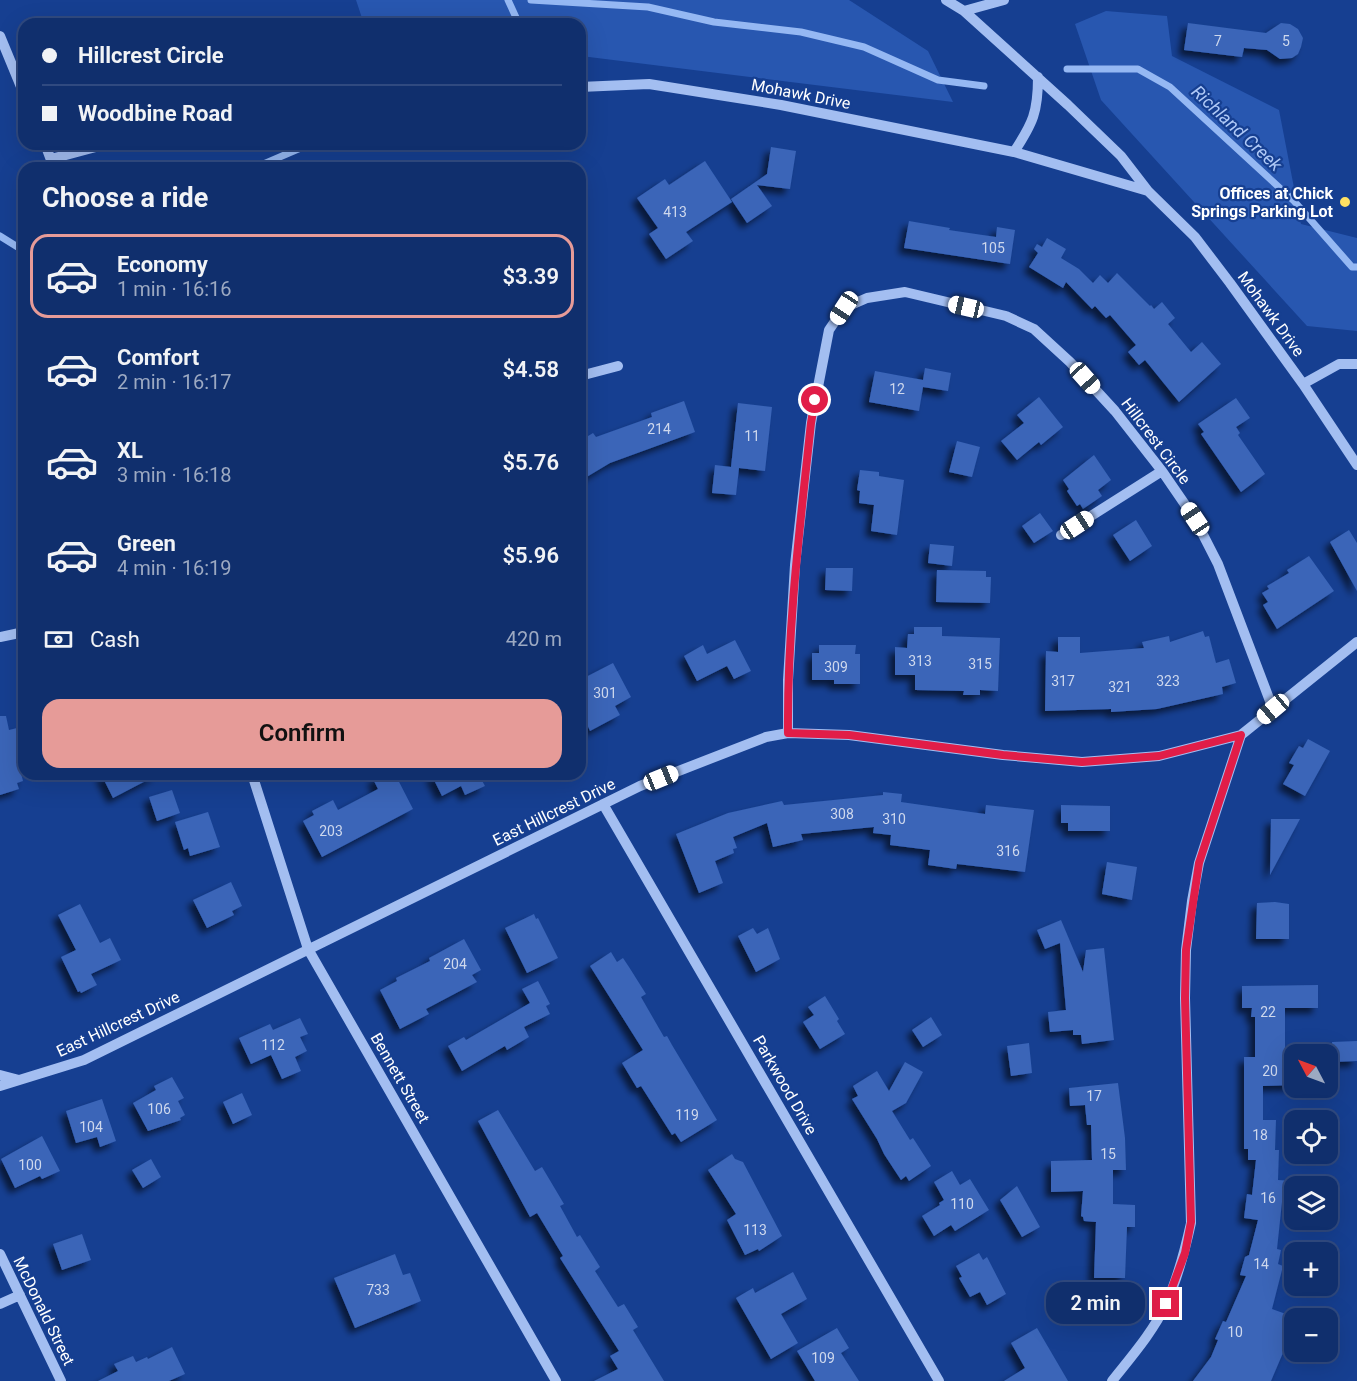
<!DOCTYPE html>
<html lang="en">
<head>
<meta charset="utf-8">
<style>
	:root { --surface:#102f6d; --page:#193772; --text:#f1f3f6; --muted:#9ca9c2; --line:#304a80; --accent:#e69b98 }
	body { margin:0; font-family:Roboto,sans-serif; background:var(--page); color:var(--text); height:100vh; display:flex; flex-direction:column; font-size:22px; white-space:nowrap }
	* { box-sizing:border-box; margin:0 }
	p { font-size:20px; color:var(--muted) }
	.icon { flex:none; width:33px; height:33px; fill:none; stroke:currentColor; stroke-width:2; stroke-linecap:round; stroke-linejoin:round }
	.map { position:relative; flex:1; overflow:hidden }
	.drawer { position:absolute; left:18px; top:162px; width:568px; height:618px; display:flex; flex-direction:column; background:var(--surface); border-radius:18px; box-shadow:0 6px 24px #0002,0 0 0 2px var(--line) }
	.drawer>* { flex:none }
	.hud { position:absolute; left:18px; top:18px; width:568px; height:132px; border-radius:18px; box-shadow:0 6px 24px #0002,0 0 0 2px var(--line); display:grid; align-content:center; height:132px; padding:0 24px; background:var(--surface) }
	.needle { width:39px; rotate:311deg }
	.controls { position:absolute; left:1284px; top:1044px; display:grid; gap:12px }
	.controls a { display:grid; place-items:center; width:54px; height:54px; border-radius:12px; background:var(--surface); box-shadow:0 6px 24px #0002,0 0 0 2px var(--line); font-size:30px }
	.end { position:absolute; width:27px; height:27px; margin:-14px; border:8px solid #e11d48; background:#fff; box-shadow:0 0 0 3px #fff }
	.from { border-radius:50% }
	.bubble { position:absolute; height:42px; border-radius:18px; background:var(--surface); box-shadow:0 6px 24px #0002,0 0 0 2px var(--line); font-size:20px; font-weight:600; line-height:42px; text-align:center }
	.car { position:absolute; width:18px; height:36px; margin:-18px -9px; border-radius:8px; box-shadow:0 0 4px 2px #0007; background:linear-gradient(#fff 24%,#345 0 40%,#fff 0 76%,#345 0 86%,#fff 0) }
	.hud b { display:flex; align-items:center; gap:21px; height:57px; font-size:22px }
	.hud b+b { border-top:2px solid var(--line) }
	.hud i { width:15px; height:15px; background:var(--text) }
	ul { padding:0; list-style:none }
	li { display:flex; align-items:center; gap:18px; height:84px; margin:0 12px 9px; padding:0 12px; border:3px solid transparent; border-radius:18px }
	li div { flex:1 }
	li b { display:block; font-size:22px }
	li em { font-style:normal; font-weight:600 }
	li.active { border-color:var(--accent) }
	li>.icon { width:54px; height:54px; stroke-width:1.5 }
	h2 { padding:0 24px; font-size:27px; line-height:72px }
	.pay { display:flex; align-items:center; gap:15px; height:66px; padding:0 24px; font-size:22px }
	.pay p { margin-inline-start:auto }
	.action { display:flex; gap:12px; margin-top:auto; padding:12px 24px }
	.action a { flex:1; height:69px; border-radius:18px; background:var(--accent); color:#111; font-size:24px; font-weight:600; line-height:69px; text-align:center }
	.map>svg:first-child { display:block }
	.green { fill:#2857b0 }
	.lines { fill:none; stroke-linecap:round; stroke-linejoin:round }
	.stream { stroke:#95b8f3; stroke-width:7 }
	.building { fill:#3a65b8; filter:url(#shadow) }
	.minor { stroke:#a3bef1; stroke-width:10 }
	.route { stroke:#e11d48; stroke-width:8 }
	.poi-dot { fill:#ffe163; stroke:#163f91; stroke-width:2 }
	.labels { text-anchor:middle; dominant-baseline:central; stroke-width:4.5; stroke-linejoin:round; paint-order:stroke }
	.number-label { font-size:14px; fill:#ced8ed }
	.street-label { font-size:16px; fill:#fff; stroke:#163f91 }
	.poi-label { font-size:16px; font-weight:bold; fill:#fff; stroke:#163f91; text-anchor:end }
	.water-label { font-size:18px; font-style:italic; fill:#afc9f7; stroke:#163f91 }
</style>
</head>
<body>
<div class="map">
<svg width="1357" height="1381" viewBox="0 0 1357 1381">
	<defs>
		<filter id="shadow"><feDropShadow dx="-5.5" dy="5.5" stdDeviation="3" flood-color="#0009"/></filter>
	</defs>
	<rect width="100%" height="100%" fill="#163f91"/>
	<!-- green -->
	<path class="green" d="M356 0H849L928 51 953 102 581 56 580 24H364Z
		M1106 11 1167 16 1172 56 1279 110 1301 224 1357 238V331L1307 326 1101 100 1075 24Z"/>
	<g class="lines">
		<!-- stream -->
		<path class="stream" d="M508 0 519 24
			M531 0 648 7 714 22 801 32 864 47 938 80 984 86
			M1067 69H1138L1170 87 1294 201 1352 267H1357
			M254 168 310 144
			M0 236 24 251"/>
	</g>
	<!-- building -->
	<path class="building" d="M1188 23 1266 33 1281 23 1290 24 1298 29 1303 38 1301 47 1298 54 1292 58 1280 59 1267 50 1244 48 1242 57 1184 50Z
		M771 147 796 151 790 189 757 185 772 206 747 223 731 199 767 174Z
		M705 161 732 202 686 232 693 241 666 259 649 234 658 228 637 198 665 179 669 185Z
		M909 221 950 228 949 230 996 237 997 227 1015 230 1010 264 904 248Z
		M1047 238 1066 249 1061 258 1079 269 1093 283 1100 275 1108 283 1117 273 1150 306 1151 305 1154 309 1162 302 1175 318 1168 324 1191 352 1202 342 1221 364 1179 402 1145 360 1139 365 1128 352 1136 345 1110 315 1106 318 1095 306 1092 309 1066 282 1063 288 1029 267 1038 253 1034 249 1037 244 1042 247Z
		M925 368 951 373 948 391 923 387 919 411 869 402 875 371 923 380Z
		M1039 397 1063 427 1041 445 1039 442 1017 460 1001 441 1024 423 1017 415Z
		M1236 398 1250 418 1236 427 1240 433 1238 435 1265 474 1241 492 1201 434 1204 432 1198 424Z
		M684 401 695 432 610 463 580 481V441L593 433 596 437 652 417 651 413Z
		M738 403 772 407 765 471 739 468 736 495 712 493 715 465 731 467Z
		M957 441 980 447 972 477 949 472Z
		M1094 455 1111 480 1098 490 1102 496 1083 509 1080 504 1077 506 1067 491 1069 489 1063 480Z
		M860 470 879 472V476L904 480 897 535 871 531 874 505 859 503 860 491 857 490Z
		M1040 513 1053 531 1034 543 1022 526Z
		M1136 520 1152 546 1130 561 1113 535Z
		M1349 530 1357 543V591L1330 542Z
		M930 544 954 546 952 566 928 563Z
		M1309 556 1334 591 1277 629 1263 605 1268 602 1262 593 1269 589 1267 586 1289 573 1287 570Z
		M826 568H853L852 591 825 590Z
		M937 570 986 571V577H991L990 603 936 602Z
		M914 627H942V636L1000 638 998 691 980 690V695H963L964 691 915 690V675H895V647L907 648 908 634H914Z
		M1203 631 1205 637 1209 636 1216 663 1229 659 1236 683 1222 687 1223 694 1157 709 1111 712V709L1045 711 1046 651 1058 652V637H1080V653L1144 648 1142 642 1169 636 1170 642Z
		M735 640 751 671 734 679 727 666 697 681 684 656 703 645 707 654Z
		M819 645H856L855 654H860V684H834V680H812V653H819Z
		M613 663 631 697 615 706 620 715 590 731 586 722 580 725V680Z
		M0 716H6L9 730 21 727 24 737V750L16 753 23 781 17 783 19 789 0 795Z
		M1308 739 1330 751 1305 796 1283 784 1294 765 1289 763 1299 746 1303 748Z
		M101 774H159L113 798Z
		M383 774H395L413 809 322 857 303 821 314 815 312 811 333 800 338 810 378 789 373 779Z
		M431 774H485L480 777 485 786 465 795 461 786 442 796Z
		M172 790 180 813 157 821 149 797Z
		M883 792 902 794 901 802 985 814 986 805 1034 810 1025 872 957 864 956 869 928 865 930 850 890 845 891 835 873 833 874 827 801 834 803 840 773 847 767 823 733 837 737 848 733 849 734 853 715 861 723 883 699 893 676 834 728 813 782 801 784 805 883 795Z
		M1061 805 1110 806V831H1068V823H1061Z
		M208 812 220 847 190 856 188 848 184 850 175 822Z
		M1271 819H1300L1270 875Z
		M1107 862 1137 867 1132 900 1102 894Z
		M231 882 242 906 232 911 234 915 207 928 193 900Z
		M1275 902 1289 904V939H1256L1257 903Z
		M80 904 100 943 110 938 121 960 91 974 97 985 81 993 80 991 78 992 61 957 76 950 58 915Z
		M534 914 536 919 538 918 558 958 527 973 505 928Z
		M1061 920 1083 972 1086 950 1104 948 1114 1040 1082 1044 1081 1035H1073V1030L1050 1032 1048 1012 1066 1010 1060 943 1045 949 1037 930Z
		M753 928 757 934 768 928 780 959 756 972 738 936Z
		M464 939 481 970 472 975 477 982 426 1009 429 1014 400 1029 380 990 397 981 396 978 430 961 429 958Z
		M611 952 617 962 623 958 629 967 646 994 641 997 664 1037 667 1036 672 1045 717 1120 681 1142 675 1133 672 1135 641 1086 637 1088 622 1063 643 1050 590 966Z
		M538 981 550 1004 546 1006 550 1014 524 1027 529 1037 507 1050 505 1046 462 1071 448 1046 464 1037 466 1040 530 1003 522 989Z
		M1318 985V1008H1285V1056H1294V1085L1263 1086V1120H1276L1275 1150H1279L1278 1180 1292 1181 1290 1203 1282 1202 1277 1249 1281 1250 1278 1264 1283 1266 1272 1309 1297 1318H1294V1327L1271 1381H1193L1211 1357 1218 1340 1215 1339 1223 1321 1226 1322 1246 1276 1240 1275 1245 1257 1249 1255 1258 1220 1244 1218 1247 1194 1252 1195 1256 1160H1248V1149H1244V1057H1255V1017H1251L1252 1008H1242V986Z
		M825 996 839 1019 837 1021 845 1034 820 1049 803 1022 814 1015 808 1007Z
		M931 1017 942 1035 923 1047 912 1030Z
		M300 1018 308 1034 300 1037 307 1051 295 1057 301 1071 282 1079 271 1055 251 1064 239 1038 270 1024 273 1030Z
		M1357 1041V1061L1333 1062 1332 1042Z
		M1029 1043 1032 1073 1011 1076 1007 1046Z
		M905 1062 923 1072 906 1103 892 1111 910 1140 913 1138 931 1166 909 1181 906 1176 901 1180 884 1154 877 1139 852 1099 858 1096 853 1086 877 1071 889 1091Z
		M172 1077 184 1098 178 1101 185 1115 180 1118 181 1120 148 1131 133 1103 156 1090 154 1086Z
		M1118 1083 1125 1138 1126 1170H1113V1204L1135 1205V1227H1127L1125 1278H1094L1096 1222 1084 1221 1083 1217 1081 1216 1083 1191 1051 1192V1161L1092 1160 1091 1125H1087L1085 1105 1070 1106 1069 1088Z
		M242 1093 252 1115 233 1124 223 1102Z
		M102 1099 116 1141 100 1147 97 1137 76 1143 66 1111Z
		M498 1110 535 1171 542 1167 564 1204 560 1206 577 1237 580 1235 600 1267 595 1271 618 1307 624 1304 638 1327 633 1330 664 1381H594L618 1369 610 1356 619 1351 560 1258 563 1256 537 1213 530 1217 478 1121Z
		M42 1136 60 1171 42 1179 40 1176 15 1188 1 1159Z
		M732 1154 735 1159 743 1162 782 1236 759 1251 758 1249 745 1255 727 1220 736 1214 708 1170Z
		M151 1159 161 1177 143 1188 132 1170Z
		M952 1171 960 1185 970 1179 989 1210 955 1231 951 1225 934 1236 922 1216 940 1205 939 1203 944 1200 934 1182Z
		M1017 1186 1040 1227 1022 1237 1000 1200Z
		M82 1234 91 1260 62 1270 53 1244Z
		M979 1253 983 1260 987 1257 1006 1294 987 1305 980 1292 970 1297 959 1278 962 1277 956 1266Z
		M395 1254 403 1275 410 1273 421 1301 355 1328 334 1278Z
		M793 1272 807 1299 781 1314 798 1343 771 1359 736 1298 753 1288 755 1293Z
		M837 1328 849 1348 841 1353 859 1381H815L797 1351Z
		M1037 1328 1068 1381H1004L1025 1368 1011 1343Z
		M172 1347 185 1374 169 1381H98L118 1371 114 1364 133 1356 136 1362 147 1357 148 1359Z"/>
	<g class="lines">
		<!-- minor -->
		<path class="minor" d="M946 0 964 11 1068 105 1121 156 1148 191 1195 237 1230 283 1303 384 1357 465
			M964 11 1004 0
			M0 36 24 94
			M580 87 649 84 781 105 1014 152 1148 191
			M45 144 54 168
			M1014 152C1033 123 1038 112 1038 77
			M51 159 107 144
			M580 376 618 366
			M1303 384 1339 364H1357
			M1061 535 1162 471
			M0 637 24 632
			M788 733V680L795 565 811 423 829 330 844 308 867 298 905 292 1006 316 1034 329 1070 362 1115 411 1162 471 1195 519 1218 564 1273 709
			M252 774 308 949 556 1381
			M603 804 939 1381
			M0 1075 19 1080
			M0 1086 84 1060 640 786 766 737 788 733 849 735 1003 755 1082 762 1159 756 1241 735 1357 642
			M0 1254 61 1381
			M0 1304 20 1295
			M1112 1381C1131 1357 1153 1332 1166 1304 1178 1278 1185 1250 1191 1223L1185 998 1186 950 1192 901 1199 863 1241 735"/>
	</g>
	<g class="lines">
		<!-- route -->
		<path class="route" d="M815 400 811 423C800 526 787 629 788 733L849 735 1003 755 1082 762 1159 756 1241 735 1199 863 1186 950 1185 998 1191 1222 1185 1253 1166 1304"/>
	</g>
	<!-- markers -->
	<circle class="poi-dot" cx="1345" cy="202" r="6"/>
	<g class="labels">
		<!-- number labels -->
		<g class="number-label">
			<text x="1218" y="41">7</text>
			<text x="1286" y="41">5</text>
			<text x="675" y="212">413</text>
			<text x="993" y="248">105</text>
			<text x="897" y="389">12</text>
			<text x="659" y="429">214</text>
			<text x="752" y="436">11</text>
			<text x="920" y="661">313</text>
			<text x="980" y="664">315</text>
			<text x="836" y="667">309</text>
			<text x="1063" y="681">317</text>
			<text x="1168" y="681">323</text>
			<text x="1120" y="687">321</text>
			<text x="605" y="693">301</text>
			<text x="842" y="814">308</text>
			<text x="894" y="819">310</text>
			<text x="331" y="831">203</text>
			<text x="1008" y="851">316</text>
			<text x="455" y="964">204</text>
			<text x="1268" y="1012">22</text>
			<text x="273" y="1045">112</text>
			<text x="1270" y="1071">20</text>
			<text x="1094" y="1096">17</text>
			<text x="159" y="1109">106</text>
			<text x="687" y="1115">119</text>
			<text x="91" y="1127">104</text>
			<text x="1260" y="1135">18</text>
			<text x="1108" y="1154">15</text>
			<text x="30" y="1165">100</text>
			<text x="1268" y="1198">16</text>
			<text x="962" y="1204">110</text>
			<text x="755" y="1230">113</text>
			<text x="1261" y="1264">14</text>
			<text x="378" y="1290">733</text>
			<text x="1235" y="1332">10</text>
			<text x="823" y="1358">109</text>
		</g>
		<!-- street labels -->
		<g class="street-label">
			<text transform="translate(801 94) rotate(11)">Mohawk Drive</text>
			<text transform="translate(1271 314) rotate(54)">Mohawk Drive</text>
			<text transform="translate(1156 441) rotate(53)">Hillcrest Circle</text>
			<text transform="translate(554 812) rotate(-26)">East Hillcrest Drive</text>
			<text transform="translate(118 1024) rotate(-25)">East Hillcrest Drive</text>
			<text transform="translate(400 1078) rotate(60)">Bennett Street</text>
			<text transform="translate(785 1085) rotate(60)">Parkwood Drive</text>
			<text transform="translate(44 1311) rotate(64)">McDonald Street</text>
		</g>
		<!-- poi labels -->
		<g class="poi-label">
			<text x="1333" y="193">Offices at Chick<tspan x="1333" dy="18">Springs Parking Lot</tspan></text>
		</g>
		<!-- water labels -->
		<g class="water-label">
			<text transform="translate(1237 128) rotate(43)">Richland Creek</text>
		</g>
	</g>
</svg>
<div class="controls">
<a><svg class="needle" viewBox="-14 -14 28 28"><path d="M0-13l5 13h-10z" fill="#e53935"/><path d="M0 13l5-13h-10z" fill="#9ca9c2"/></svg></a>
<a><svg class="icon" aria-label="locate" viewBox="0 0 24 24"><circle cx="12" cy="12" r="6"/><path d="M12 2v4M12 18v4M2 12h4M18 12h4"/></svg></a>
<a><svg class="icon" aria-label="layers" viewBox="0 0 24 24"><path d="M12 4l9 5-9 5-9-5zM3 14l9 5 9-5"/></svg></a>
<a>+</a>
<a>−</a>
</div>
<i class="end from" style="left:815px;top:400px"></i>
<i class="end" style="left:1166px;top:1304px"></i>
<div class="bubble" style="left:1046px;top:1282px;width:99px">2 min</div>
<i class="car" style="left:966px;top:307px;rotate:283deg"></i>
<i class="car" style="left:844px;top:308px;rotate:213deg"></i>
<i class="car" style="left:1085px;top:378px;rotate:138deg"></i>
<i class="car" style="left:1195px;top:519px;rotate:326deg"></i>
<i class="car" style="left:1077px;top:525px;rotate:57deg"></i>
<i class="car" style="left:1273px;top:709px;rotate:230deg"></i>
<i class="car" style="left:661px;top:778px;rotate:68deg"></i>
<div class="hud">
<b><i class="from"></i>Hillcrest Circle</b>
<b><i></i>Woodbine Road</b>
</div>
<section class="drawer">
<h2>Choose a ride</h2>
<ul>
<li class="active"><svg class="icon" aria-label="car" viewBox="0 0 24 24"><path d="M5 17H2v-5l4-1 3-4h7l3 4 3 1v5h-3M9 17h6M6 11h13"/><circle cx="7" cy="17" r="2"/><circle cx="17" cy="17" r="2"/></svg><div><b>Economy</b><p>1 min · 16:16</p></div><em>$3.39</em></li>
<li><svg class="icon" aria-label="car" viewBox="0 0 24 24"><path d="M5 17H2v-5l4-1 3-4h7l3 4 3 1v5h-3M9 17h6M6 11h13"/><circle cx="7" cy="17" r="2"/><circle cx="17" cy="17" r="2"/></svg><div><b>Comfort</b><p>2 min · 16:17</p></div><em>$4.58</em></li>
<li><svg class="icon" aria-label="car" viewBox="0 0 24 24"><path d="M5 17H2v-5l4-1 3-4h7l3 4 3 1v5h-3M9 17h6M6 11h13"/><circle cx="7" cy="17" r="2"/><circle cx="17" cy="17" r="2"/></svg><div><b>XL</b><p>3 min · 16:18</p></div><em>$5.76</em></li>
<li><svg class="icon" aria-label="car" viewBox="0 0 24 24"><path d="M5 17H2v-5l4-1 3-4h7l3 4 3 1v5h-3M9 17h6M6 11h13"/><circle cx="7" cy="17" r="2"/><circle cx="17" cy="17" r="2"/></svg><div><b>Green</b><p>4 min · 16:19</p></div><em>$5.96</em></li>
</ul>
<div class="pay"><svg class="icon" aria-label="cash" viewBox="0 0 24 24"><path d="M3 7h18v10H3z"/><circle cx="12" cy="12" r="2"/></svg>Cash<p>420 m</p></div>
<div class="action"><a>Confirm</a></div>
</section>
</div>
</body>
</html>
